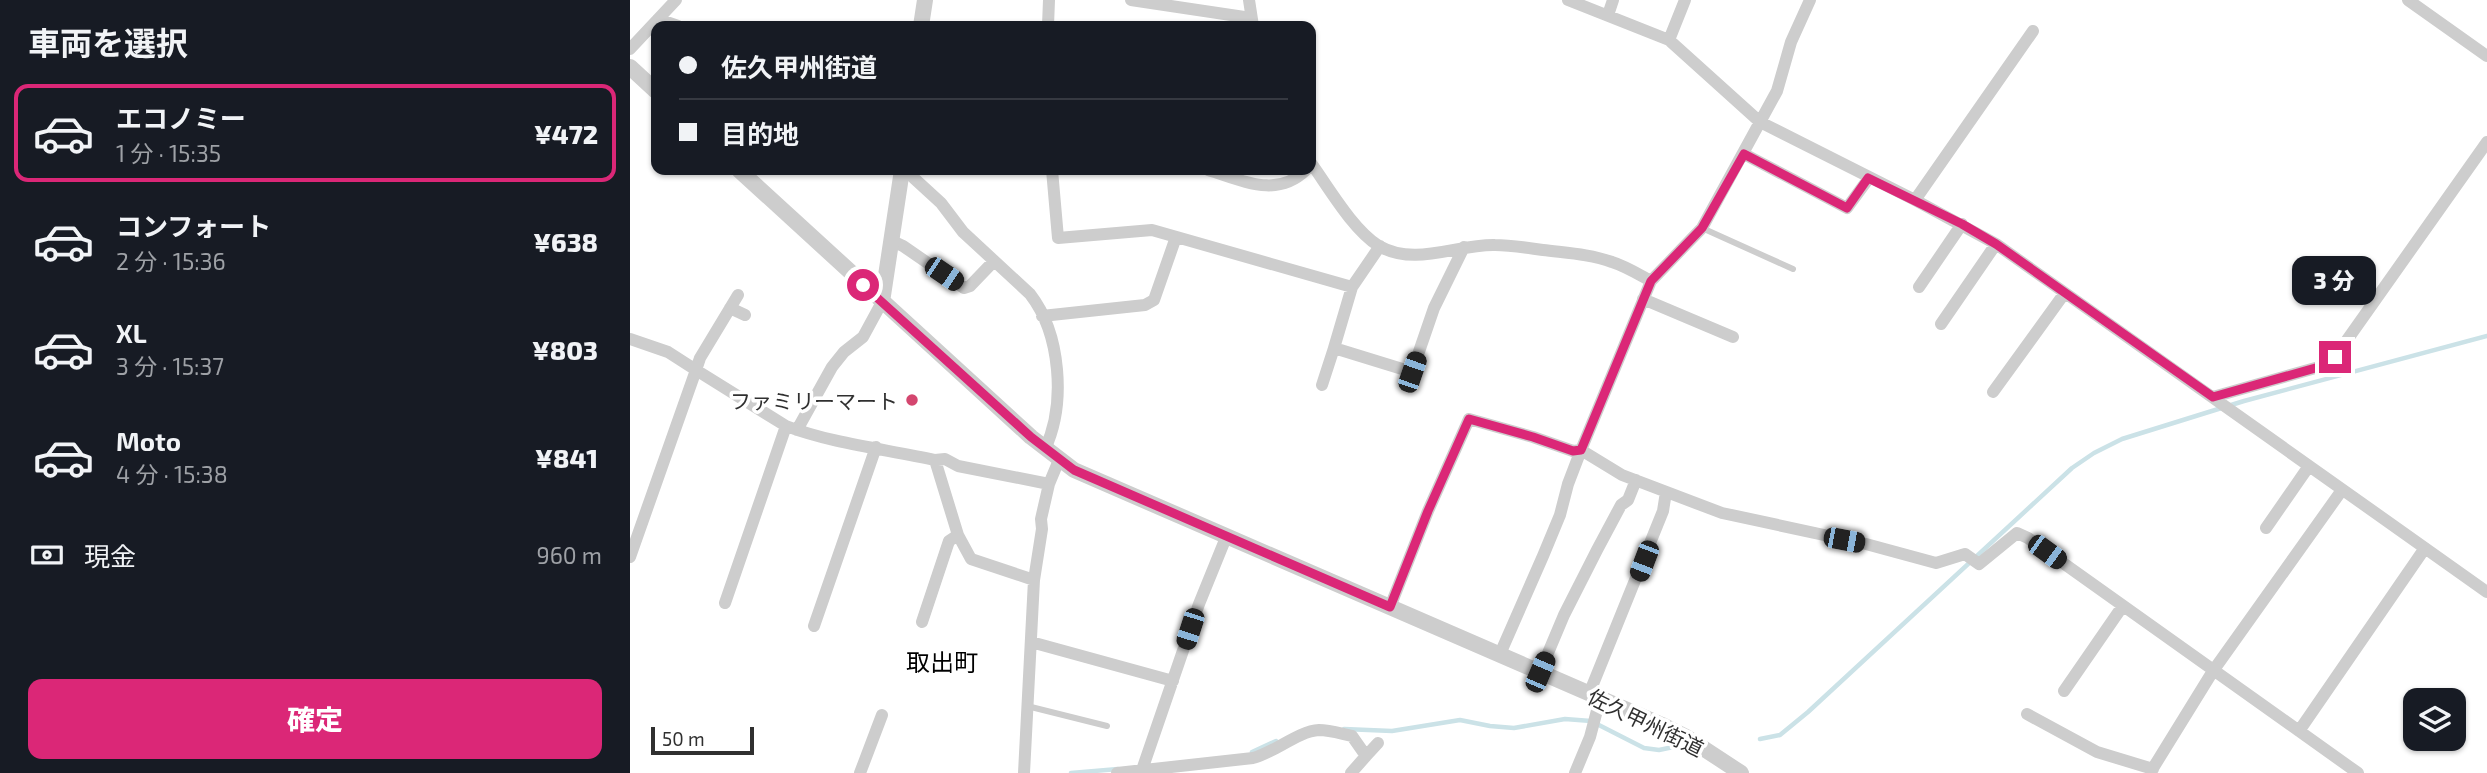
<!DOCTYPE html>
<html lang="ja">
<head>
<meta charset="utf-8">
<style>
	:root { --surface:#171b24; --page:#242831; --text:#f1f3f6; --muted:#9ea1a6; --line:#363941; --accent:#db2777 }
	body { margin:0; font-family:"Exo 2","Noto Sans JP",sans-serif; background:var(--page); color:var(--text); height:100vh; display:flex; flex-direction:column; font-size:26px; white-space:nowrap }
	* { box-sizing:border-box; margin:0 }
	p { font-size:23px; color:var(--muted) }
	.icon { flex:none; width:38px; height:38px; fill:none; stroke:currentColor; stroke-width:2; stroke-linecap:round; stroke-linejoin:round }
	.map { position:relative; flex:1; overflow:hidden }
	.panel { display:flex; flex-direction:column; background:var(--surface); width:630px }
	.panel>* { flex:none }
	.banner { position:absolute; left:21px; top:21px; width:665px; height:154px; border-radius:14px; box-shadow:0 2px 5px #0004; display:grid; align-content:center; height:154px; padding:0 28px; background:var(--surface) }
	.fabs { position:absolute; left:1773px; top:688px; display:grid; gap:14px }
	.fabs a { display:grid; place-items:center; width:63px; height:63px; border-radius:14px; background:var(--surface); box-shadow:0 2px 5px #0004; font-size:35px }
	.scale { position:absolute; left:21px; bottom:18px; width:103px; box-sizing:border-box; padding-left:7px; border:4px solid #303030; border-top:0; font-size:19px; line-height:24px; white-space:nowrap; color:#303030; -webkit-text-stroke:5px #fff; paint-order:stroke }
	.end { position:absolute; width:32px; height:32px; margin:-16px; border:9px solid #db2777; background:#fff; box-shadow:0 0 0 4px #fff }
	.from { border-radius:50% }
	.bubble { position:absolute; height:49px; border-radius:14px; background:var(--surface); box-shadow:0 2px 5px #0004; font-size:23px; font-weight:800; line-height:49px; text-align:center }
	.car { position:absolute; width:21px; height:42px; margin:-21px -10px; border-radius:9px; box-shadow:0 0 5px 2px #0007; background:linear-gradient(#222 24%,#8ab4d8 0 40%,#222 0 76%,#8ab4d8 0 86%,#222 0) }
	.banner b { display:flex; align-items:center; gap:24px; height:66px; font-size:26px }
	.banner b+b { border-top:2px solid var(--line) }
	.banner i { width:18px; height:18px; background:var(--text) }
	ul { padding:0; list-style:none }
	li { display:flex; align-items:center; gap:21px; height:98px; margin:0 14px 10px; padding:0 14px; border:4px solid transparent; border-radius:14px }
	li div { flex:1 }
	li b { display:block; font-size:26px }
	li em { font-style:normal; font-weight:800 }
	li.selected { border-color:var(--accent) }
	li>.icon { width:63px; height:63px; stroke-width:1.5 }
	h2 { padding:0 28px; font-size:32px; line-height:84px }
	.pay { display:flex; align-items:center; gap:18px; height:77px; padding:0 28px; font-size:26px }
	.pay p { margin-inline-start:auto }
	.button { display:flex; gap:14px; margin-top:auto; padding:14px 28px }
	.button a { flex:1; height:80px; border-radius:14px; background:var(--accent); color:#fff; font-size:28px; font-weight:800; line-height:80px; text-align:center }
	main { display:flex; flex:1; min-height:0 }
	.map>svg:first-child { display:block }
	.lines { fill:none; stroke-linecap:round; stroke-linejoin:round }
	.stream { stroke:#cbe2e7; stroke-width:4.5 }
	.service { stroke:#cdcdcd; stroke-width:6 }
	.minor { stroke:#cdcdcd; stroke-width:12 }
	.tertiary { stroke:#cdcdcd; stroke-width:16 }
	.route { stroke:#db2777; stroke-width:9 }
	.poi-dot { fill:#d4466f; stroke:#fff; stroke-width:2.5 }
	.labels { text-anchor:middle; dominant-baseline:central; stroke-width:7; stroke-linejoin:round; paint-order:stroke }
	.poi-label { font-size:21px; fill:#303030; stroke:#fff; text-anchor:end }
	.street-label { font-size:21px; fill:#303030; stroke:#fff }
	.quarter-label { font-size:24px; fill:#000; stroke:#fff }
</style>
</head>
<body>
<main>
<section class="panel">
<h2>車両を選択</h2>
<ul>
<li class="selected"><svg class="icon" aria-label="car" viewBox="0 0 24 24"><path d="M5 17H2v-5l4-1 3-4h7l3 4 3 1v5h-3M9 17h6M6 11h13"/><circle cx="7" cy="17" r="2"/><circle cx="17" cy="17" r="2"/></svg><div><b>エコノミー</b><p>1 分 · 15:35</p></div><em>¥472</em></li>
<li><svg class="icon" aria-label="car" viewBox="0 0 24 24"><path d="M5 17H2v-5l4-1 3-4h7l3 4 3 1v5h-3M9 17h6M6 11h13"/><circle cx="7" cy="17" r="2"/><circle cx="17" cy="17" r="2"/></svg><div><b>コンフォート</b><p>2 分 · 15:36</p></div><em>¥638</em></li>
<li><svg class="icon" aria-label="car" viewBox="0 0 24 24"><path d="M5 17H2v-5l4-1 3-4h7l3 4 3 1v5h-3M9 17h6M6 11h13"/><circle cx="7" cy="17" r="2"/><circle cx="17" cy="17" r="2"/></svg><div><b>XL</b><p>3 分 · 15:37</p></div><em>¥803</em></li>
<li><svg class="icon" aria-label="car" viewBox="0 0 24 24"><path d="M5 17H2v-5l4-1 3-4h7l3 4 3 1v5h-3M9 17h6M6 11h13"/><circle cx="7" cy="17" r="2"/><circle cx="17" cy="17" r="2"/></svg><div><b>Moto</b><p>4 分 · 15:38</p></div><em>¥841</em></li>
</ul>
<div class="pay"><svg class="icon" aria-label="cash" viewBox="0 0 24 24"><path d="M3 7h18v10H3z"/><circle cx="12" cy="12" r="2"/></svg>現金<p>960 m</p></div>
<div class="button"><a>確定</a></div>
</section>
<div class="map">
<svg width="1857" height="773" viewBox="0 0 1857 773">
	<rect width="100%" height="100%" fill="#fff"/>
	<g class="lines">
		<!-- stream -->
		<path class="stream" d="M714 729 762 731 830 720 860 726 884 728 935 719 961 721 1014 748 1029 750 1048 746
			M1130 739 1150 735 1178 712 1442 468 1464 453 1492 439 1614 401 1857 336
			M622 752 646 741
			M441 773 488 769"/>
		<!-- service -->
		<path class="service" d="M1072 228 1163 269
			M397 706 477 726"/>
		<!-- minor -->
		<path class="minor" d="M501 0 621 18
			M619 0 623 26
			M938 0 1039 40 1130 122 1285 200 1366 244 1857 592
			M1778 0 1857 56
			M978 15 983 0
			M28 19 48 26
			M418 26 419 0
			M1039 40 1055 0
			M0 49 46 0
			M1114 154 1217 208 1239 178
			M681 163C699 188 723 230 749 246 785 267 827 244 865 245 881 245 898 248 913 250 936 253 960 254 982 262 995 266 1008 274 1021 281
			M275 170 311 203 333 232 400 294C431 334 436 404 415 449
			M422 170 428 238 522 230 722 287
			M578 170C612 180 646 199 676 170
			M1285 200 1403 31
			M262 241 273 246 334 288 340 286 364 261
			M750 246 722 287 704 348 782 372 804 308 834 247
			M1289 287 1332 224
			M1013 299 1103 337
			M100 308 115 315
			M412 316 515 305 524 300 546 237
			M1311 324 1366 244
			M0 339 38 352 66 370 70 358 108 295
			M692 385 704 348
			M1363 392 1434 294
			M1583 397 1696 365 1705 357 1857 142
			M167 430 202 367 214 352 233 337 252 302
			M305 460 315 459 328 466 419 484
			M1636 528 1679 466
			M0 557 66 370 156 426C204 444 255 449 305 460L328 535 341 559 404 580
			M95 603 156 426
			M760 607 798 511 839 419 903 437 943 451 951 450 992 475 1092 513 1236 544 1306 563 1335 554 1349 564 1387 533 1398 538 1728 773
			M292 622 319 541 328 535
			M184 626 246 447
			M401 642 543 681
			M870 654 913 556 930 515 938 484 951 450 1021 281 1072 228 1147 91 1161 42 1180 0
			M910 672 934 615 967 550 991 505 998 500 1006 480
			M1434 691 1492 607
			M959 694 1033 511 1036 492
			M1397 714 1467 752 1523 769
			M1669 731 1795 548
			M736 756 748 743
			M512 770 569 604 597 535
			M230 773 252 715
			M394 773 404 580 412 529 411 519 419 484 429 460
			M487 773 623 758C644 753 668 731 689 730 700 730 712 734 722 736L736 756 721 773
			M945 773 960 737 970 699
			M1520 773 1583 671 1712 490"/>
		<!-- tertiary -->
		<path class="tertiary" d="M291 26 295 0
			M0 67 26 91
			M109 170 401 437 444 470 1032 725 1056 737 1111 773
			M252 302 272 170"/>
	</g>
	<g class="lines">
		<!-- route -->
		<path class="route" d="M233 285 401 437 444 470 760 607 798 511 839 419 903 437 943 451 951 450 1021 281 1072 228 1114 154 1217 208 1238 178 1332 224 1366 244 1583 397 1696 365 1705 357"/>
	</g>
	<!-- markers -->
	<circle class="poi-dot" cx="282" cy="400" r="7"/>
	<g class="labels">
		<!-- poi labels -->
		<g class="poi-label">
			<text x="268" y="400">ファミリーマート</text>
		</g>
		<!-- street labels -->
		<g class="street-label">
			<text transform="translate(1016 722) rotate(26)">佐久甲州街道</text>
		</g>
		<!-- quarter labels -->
		<g class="quarter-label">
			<text x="312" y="661">取出町</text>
		</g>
	</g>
</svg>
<div class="fabs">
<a><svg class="icon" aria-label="layers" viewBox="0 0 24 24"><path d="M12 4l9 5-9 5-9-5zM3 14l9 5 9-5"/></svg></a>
</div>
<div class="scale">50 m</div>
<i class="end from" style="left:233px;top:285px"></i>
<i class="end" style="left:1705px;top:357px"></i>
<div class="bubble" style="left:1662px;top:256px;width:84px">3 分</div>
<i class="car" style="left:314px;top:274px;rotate:124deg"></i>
<i class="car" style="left:782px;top:372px;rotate:19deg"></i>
<i class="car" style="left:1214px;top:540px;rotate:101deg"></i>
<i class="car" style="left:1417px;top:552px;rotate:126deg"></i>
<i class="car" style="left:1014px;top:561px;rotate:201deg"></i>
<i class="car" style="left:560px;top:629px;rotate:198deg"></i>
<i class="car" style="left:910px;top:672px;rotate:23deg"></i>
<div class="banner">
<b><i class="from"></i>佐久甲州街道</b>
<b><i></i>目的地</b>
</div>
</div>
</main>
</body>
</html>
